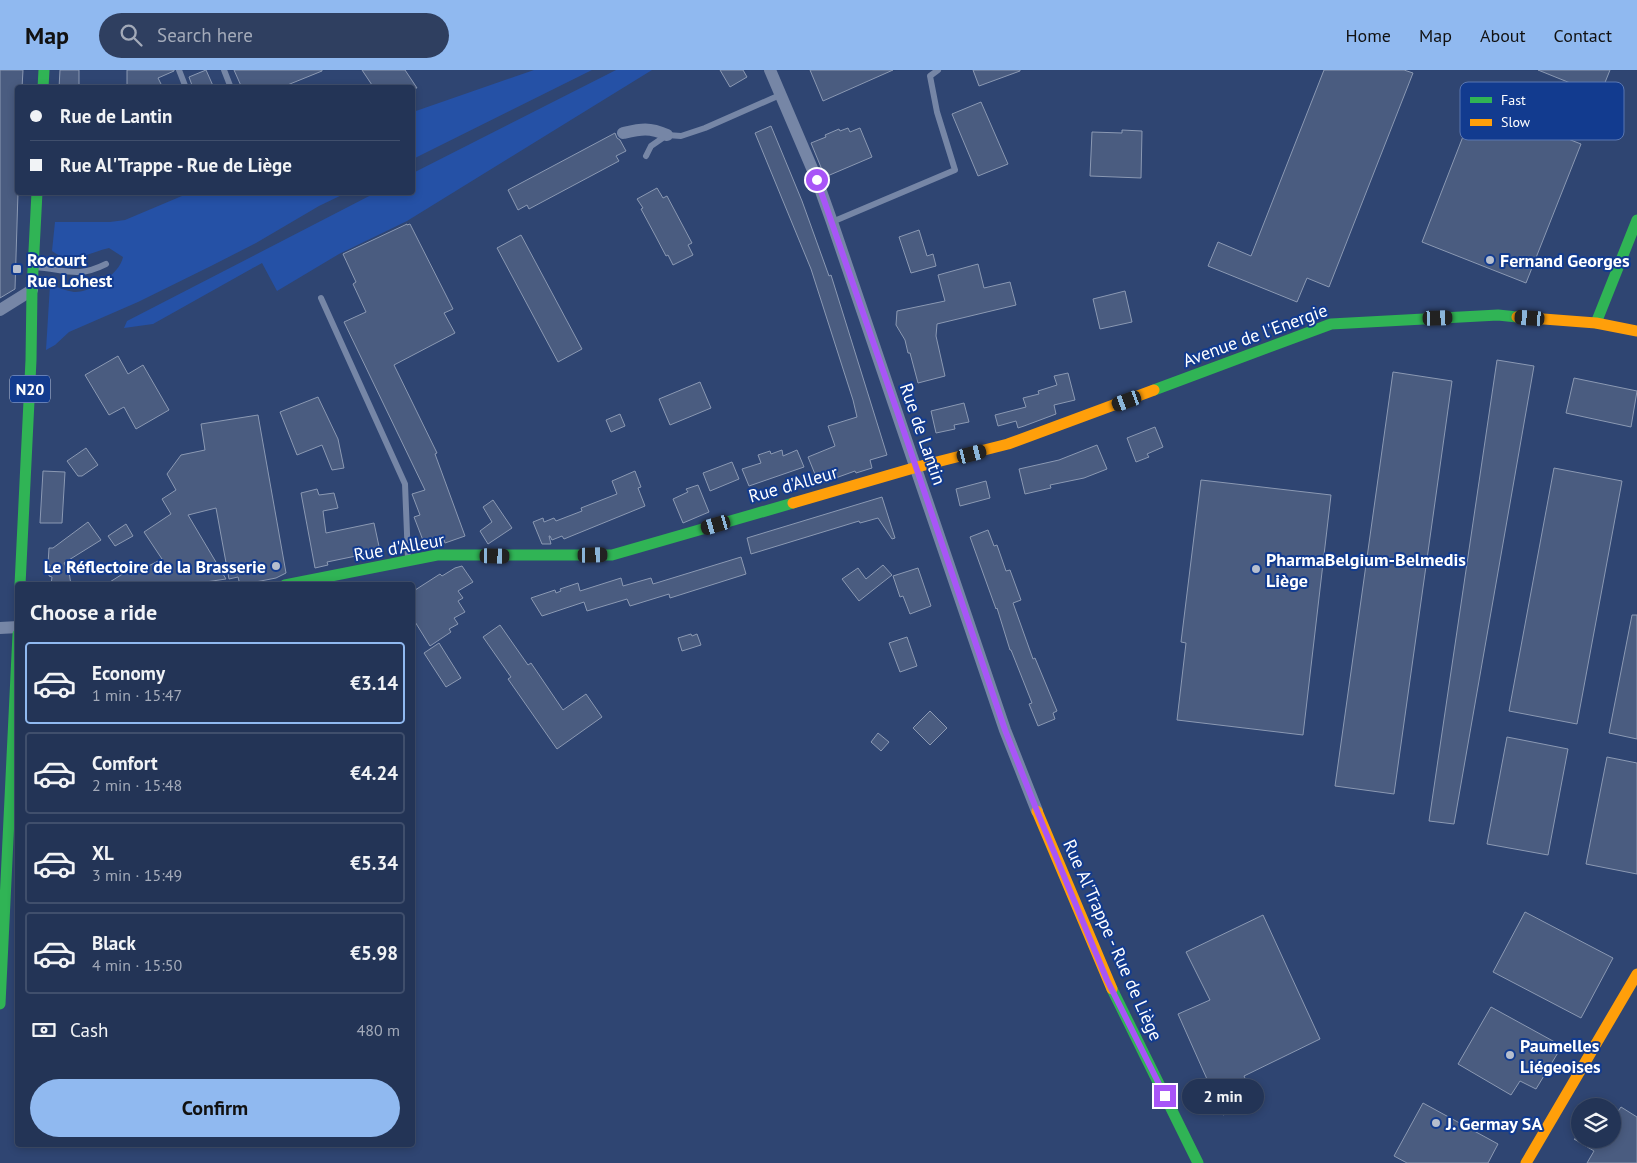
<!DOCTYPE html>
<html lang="en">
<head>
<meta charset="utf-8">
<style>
	:root { --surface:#233456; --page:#2f3f60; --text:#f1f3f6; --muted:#a3aab9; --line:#404f6c; --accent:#90b9f0 }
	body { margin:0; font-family:"PT Sans",sans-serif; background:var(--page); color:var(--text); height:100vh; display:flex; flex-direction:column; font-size:19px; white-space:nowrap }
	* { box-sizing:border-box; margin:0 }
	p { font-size:16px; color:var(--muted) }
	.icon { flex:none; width:28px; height:28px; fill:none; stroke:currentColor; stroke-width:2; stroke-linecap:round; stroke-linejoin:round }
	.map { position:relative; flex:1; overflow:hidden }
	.side { position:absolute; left:15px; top:512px; width:400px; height:565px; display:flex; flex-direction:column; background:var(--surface); border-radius:5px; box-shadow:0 2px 8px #0003,0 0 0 1px var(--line) }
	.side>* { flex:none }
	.hud { position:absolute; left:15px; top:15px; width:400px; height:110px; border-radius:5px; box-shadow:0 2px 8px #0003,0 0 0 1px var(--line); display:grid; align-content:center; height:110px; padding:0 15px; background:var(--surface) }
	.tools { position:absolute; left:1571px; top:1028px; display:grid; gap:10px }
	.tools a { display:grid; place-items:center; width:50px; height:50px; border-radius:50%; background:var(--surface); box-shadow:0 2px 8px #0003,0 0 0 1px var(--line); font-size:25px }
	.end { position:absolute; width:22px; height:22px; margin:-11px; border:6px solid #a855f7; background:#fff; box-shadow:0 0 0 2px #fff }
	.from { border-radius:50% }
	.bubble { position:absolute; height:35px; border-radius:18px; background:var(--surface); box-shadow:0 2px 8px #0003,0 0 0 1px var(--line); font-size:16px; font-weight:600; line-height:35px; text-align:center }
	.car { position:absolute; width:15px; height:30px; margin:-15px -8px; border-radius:6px; box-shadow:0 0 4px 1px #0007; background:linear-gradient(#222 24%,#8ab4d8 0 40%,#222 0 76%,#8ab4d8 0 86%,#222 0) }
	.hud b { display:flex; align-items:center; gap:18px; height:48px; font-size:19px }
	.hud b+b { border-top:1px solid var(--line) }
	.hud i { width:12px; height:12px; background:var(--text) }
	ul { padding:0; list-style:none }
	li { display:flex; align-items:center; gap:15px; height:82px; margin:0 10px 8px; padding:0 5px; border:2px solid var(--line); border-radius:5px }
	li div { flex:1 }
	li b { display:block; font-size:19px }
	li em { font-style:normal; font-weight:600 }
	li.active { border-color:var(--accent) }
	li>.icon { width:45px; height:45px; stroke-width:1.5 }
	h2 { padding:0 15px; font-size:22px; line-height:60px }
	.pay { display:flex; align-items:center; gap:12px; height:55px; padding:0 15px; font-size:19px }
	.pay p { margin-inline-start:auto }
	.cta { display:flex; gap:10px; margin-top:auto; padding:10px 15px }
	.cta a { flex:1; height:58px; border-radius:30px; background:var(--accent); color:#111; font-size:20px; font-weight:600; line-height:58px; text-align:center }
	header { display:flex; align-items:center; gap:30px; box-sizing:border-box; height:70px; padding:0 25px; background:var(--accent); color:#111 }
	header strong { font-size:24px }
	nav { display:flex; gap:28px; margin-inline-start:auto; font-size:18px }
	.search { width:350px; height:45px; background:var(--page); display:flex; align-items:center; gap:12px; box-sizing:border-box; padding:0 18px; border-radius:28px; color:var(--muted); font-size:19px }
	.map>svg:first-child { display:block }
	.green { fill:#2551a6 }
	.building { fill:#4a5c80; stroke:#8b99b3 }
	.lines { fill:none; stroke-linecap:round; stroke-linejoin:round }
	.lane { stroke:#7686a6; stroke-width:6 }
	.street { stroke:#7686a6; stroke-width:12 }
	.fast { stroke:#30b455; stroke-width:11 }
	.slow { stroke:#ff9f0a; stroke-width:11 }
	.route { stroke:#a855f7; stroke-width:6 }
	.poi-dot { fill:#b6bece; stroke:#123b8f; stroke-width:2 }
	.labels { text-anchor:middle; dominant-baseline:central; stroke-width:4; stroke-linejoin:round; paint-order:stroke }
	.shield { fill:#123b8f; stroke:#b8c4dd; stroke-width:1 }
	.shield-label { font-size:16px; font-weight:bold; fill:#fff }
	.poi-label { font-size:18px; font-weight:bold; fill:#fff; stroke:#123b8f; text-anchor:start }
	.street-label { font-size:18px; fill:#fff; stroke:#123b8f }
	.key { fill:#123b8f; stroke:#5976b1; stroke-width:1 }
	.key-label { font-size:14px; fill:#fff }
</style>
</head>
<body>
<header>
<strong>Map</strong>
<div class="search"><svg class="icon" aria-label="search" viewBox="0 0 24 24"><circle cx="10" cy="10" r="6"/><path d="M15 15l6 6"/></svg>Search here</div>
<nav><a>Home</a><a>Map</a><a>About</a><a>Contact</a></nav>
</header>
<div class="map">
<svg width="1637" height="1093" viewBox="0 0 1637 1093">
	<rect width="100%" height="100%" fill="#2f4572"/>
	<!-- green -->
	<path class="green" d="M534 0H592L413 89V42Z
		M616 0H652L407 151 339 184 277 221 262 193 153 254 124 258 127 251 375 123 412 122 413 103Z
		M189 123H346L319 136 256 173 211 196 138 232 69 262 55 275 46 280 50 215C58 217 66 221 74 222 90 223 120 204 123 187L109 178C87 183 72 196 52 181L55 152H110L125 150Z"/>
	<!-- building -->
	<path class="building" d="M0 0H23L22 18H18V122L15 219 0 228Z
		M60 0H79V18H59Z
		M127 0H174V1L158 8 163 18H127Z
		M206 0 214 18H193L189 7Z
		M234 0H322V1L280 18H242Z
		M362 0H405L417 18H374Z
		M720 0H743L747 7 730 17Z
		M810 0H893L823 31Z
		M973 0H1020V1L979 16Z
		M1324 0H1404L1413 3 1329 217 1307 208 1297 232 1208 196 1218 172 1251 186Z
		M1538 0H1610L1600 25Z
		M981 32 1008 94 978 106 952 44Z
		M1476 33 1581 74 1526 213 1422 172Z
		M771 56 802 131 829 206 831 205 887 385 870 390 872 398 856 403 855 401 819 414 808 387 835 376 828 356 857 347 853 330 811 199 755 63Z
		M848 58 850 62 860 58 872 87 825 107 811 73 826 67 825 65 839 59 840 61Z
		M1122 60 1142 61 1141 108 1090 106 1092 62 1122 63Z
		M615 63 617 68 620 70 626 81 616 86 619 91 529 139 527 135 518 140 508 120Z
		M657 118 663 128 667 126 692 173 688 175 693 185 673 195 668 185 666 186 655 165 641 139 643 138 637 129Z
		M407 154V155L410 154 453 239 444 243 455 263 394 295 437 383 435 384 465 466 445 473 443 466 424 473 414 447 420 445 412 424 425 420 344 252 366 242 353 214 356 212 343 184Z
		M919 160 927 186 933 184 936 196 911 203 899 167Z
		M521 165 582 279 558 292 497 178Z
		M978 194 984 218 1010 212 1016 235 937 254 936 266 945 306 918 313 910 283H908L905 270 896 255 897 241 945 231 938 205Z
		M1125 221 1132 252 1100 259 1093 229Z
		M118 286 128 304 143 295 169 340 136 359 124 337 109 345 85 305Z
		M1497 290 1534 296 1454 754 1429 751Z
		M1393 302 1452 311 1394 724 1335 716Z
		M1068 303 1075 330 1054 335 1056 344 1024 356 1018 358 1016 351 998 356 995 345 1026 337 1023 328 1039 324 1038 321 1057 315 1054 306Z
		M1574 308 1637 321 1631 357 1566 343Z
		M700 312 711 338 670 355 659 329Z
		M318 327 338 369 344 398 332 400 322 375 297 385 280 342Z
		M964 333 969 352 954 355 955 359 936 363 931 341Z
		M620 344 625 356 611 362 606 350Z
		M258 345 286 503 276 508 240 515 238 507 229 509 216 438 188 445 226 509 185 515H105L129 500 131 505 162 489 144 462 171 444 162 429 176 420 167 404 181 385 205 380 201 354Z
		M1155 357 1163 377 1147 384 1149 387 1136 392 1127 368Z
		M1097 375 1107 399 1084 408 1050 415 1051 418 1025 424 1019 399 1059 390Z
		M86 378 98 395 82 406H78L67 391Z
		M782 380 783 386 797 380 804 397 749 416 742 399 761 393 758 385 770 381 771 384Z
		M732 392 739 409 710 421 703 403Z
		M1554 398 1622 411 1577 654 1509 641Z
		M43 401 65 402 62 453H40Z
		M635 401 641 417 638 418 645 436 564 469 562 466 552 470 550 466H549L551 474H542L533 452 543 448 544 452 554 448 556 451 582 441 581 438 617 424 612 411Z
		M1201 410 1331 425 1303 665 1177 650 1186 573 1181 572Z
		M986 411 990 428 960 436 956 419Z
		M698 415 709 442 683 453 673 429 688 422 686 419Z
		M317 419 319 425 334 423 338 438 323 441 326 463 374 453 380 481 327 492 328 495 315 498 301 423Z
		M882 427 895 468 892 469 878 448 860 453 859 451 751 484 747 468Z
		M493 430 512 458 488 474 480 461 492 452 483 437Z
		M88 452 101 470 64 493 69 502 71 515H51L52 507 49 506 50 495 48 494 49 478H53Z
		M126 454 133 466 115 476 108 466Z
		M988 460 994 476 997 475 1006 501 1010 500 1021 530 1013 533 1033 589 1035 588 1057 641 1053 643 1055 649 1038 656 1029 634 1032 633 1011 580H1010L997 538 996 539 970 467Z
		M741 487 746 504 670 528 669 524 630 536 627 529 587 541 584 532 542 546 531 528 555 520 556 523 561 521 560 519 578 513 580 521 621 508 623 516 651 508 653 514Z
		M883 495 892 505 859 531 842 509 858 498 866 509Z
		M462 496 473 512 458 521 463 528 458 531 465 542 454 548 458 554 449 559 451 562 430 576 412 547V522L440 504 442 506 455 498Z
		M918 498 931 536 910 544 903 526 900 527 893 506Z
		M1632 545H1637V669L1609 663Z
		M500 555 528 595 531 593 563 640 586 624 602 647 557 679 508 609 511 607 483 567Z
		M691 564 692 566 697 564 701 575 682 581 678 568Z
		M907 567 917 596 900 602 889 573Z
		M439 573 461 608 446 617 424 583Z
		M930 641 947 658 930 675 913 658Z
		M878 663 889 672 881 681 871 672Z
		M1507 667 1568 679 1548 785 1487 774Z
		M1607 687 1637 693V804L1586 794Z
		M1525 842 1613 888 1581 948 1493 902Z
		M1263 845 1320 969 1244 1006 1255 1030 1223 1045 1178 944 1210 930 1186 882Z
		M1491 937 1562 976 1536 1019 1520 1011 1511 1025 1458 994Z
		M1423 1033 1498 1074 1488 1093H1407L1394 1086Z
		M1621 1037 1637 1047V1093H1587L1594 1081 1574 1069H1612V1050Z"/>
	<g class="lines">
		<!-- lane -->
		<path class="lane" d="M179 0 186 18
			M224 0 231 18
			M646 86 651 76 667 65 681 66 705 58 780 25
			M832 152 955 100 937 42 930 6 938 0
			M35 197C65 199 76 209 106 194
			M321 228 405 414 408 488"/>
		<!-- street -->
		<path class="street" d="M770 0 817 110 832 152 1005 660 1037 741
			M623 63C641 59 649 57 667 65
			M0 240 32 220
			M0 558 18 557"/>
		<!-- fast -->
		<path class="fast" d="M43 18 44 0
			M1596 253 1637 150
			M1154 320 1331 254 1498 245 1517 247
			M20 515 31 290 32 220 37 122
			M285 515 437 485H612L793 433
			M1112 919 1198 1093
			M0 934 18 564"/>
		<!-- slow -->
		<path class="slow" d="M1517 247 1596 253 1637 261
			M793 433 917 397 1008 374 1154 320
			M1037 741 1112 919
			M1526 1093 1637 904"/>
	</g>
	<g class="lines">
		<!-- route -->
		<path class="route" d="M817 110 897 341 1005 660 1037 741 1107 910 1165 1026"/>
	</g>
	<!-- markers -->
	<g class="poi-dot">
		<circle cx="1490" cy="190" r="5"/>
		<rect x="12" y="194" width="10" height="10" rx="2.5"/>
		<circle cx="276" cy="496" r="5"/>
		<circle cx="1256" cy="499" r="5"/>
		<circle cx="1510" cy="985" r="5"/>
		<circle cx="1436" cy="1053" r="5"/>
	</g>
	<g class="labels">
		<!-- shield labels -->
		<rect class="shield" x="10" y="305.5" width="40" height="27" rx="4"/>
		<g class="shield-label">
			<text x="30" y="319">N20</text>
		</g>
		<!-- poi labels -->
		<g class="poi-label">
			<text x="27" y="189">Rocourt<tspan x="27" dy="21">Rue Lohest</tspan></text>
			<text x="1500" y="190">Fernand Georges</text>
			<text x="1266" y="489">PharmaBelgium-Belmedis<tspan x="1266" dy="21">Liège</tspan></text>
			<text x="266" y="496" text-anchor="end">Le Réflectoire de la Brasserie</text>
			<text x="1520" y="975">Paumelles<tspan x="1520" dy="21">Liégeoises</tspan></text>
			<text x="1446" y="1053">J. Germay SA</text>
		</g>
		<!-- street labels -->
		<g class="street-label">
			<text transform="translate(1255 265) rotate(-20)">Avenue de l'Energie</text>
			<text transform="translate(923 364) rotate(71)">Rue de Lantin</text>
			<text transform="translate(793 414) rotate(-16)">Rue d'Alleur</text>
			<text transform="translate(399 477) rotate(-10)">Rue d'Alleur</text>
			<text transform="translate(1113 870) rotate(66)">Rue Al'Trappe - Rue de Liège</text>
		</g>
	</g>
	<!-- legend -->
	<rect x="1460" y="12" width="164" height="58" rx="8" class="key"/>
	<rect x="1470" y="27" width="22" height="6" fill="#30b455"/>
	<rect x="1470" y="49" width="22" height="7" fill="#ff9f0a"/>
	<g class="key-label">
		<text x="1501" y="35">Fast</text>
		<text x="1501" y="57">Slow</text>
	</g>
</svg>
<div class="tools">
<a><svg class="icon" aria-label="layers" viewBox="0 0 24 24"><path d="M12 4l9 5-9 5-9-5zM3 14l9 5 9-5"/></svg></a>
</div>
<i class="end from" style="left:817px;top:110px"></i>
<i class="end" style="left:1165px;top:1026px"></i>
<div class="bubble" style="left:1182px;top:1009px;width:82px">2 min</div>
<i class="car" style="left:1438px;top:248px;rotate:88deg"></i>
<i class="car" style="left:1530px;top:248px;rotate:274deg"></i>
<i class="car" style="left:1127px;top:331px;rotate:250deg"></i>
<i class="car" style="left:972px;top:384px;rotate:76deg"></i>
<i class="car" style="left:716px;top:455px;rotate:254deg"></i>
<i class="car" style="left:593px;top:485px;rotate:89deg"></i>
<i class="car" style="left:495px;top:486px;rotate:91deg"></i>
<div class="hud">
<b><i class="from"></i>Rue de Lantin</b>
<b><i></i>Rue Al'Trappe - Rue de Liège</b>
</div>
<section class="side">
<h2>Choose a ride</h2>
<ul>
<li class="active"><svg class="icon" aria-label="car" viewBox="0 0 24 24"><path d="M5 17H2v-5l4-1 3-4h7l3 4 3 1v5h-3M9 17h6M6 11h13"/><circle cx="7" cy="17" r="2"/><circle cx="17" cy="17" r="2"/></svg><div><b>Economy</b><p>1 min · 15:47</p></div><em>€3.14</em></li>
<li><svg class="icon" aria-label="car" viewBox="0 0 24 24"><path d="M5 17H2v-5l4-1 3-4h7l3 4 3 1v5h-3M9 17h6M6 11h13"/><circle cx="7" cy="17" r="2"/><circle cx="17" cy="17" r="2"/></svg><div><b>Comfort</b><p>2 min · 15:48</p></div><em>€4.24</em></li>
<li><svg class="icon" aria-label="car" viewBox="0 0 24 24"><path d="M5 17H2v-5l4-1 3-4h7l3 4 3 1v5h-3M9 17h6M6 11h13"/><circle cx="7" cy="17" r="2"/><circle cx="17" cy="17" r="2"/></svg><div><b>XL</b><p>3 min · 15:49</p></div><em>€5.34</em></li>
<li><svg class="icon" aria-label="car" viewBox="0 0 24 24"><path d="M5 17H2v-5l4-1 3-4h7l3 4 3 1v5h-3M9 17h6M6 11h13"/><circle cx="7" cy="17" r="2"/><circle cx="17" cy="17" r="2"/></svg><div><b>Black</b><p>4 min · 15:50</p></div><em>€5.98</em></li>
</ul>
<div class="pay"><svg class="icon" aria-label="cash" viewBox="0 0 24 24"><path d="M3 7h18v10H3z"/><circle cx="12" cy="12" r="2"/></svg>Cash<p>480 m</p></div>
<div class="cta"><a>Confirm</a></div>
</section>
</div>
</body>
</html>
